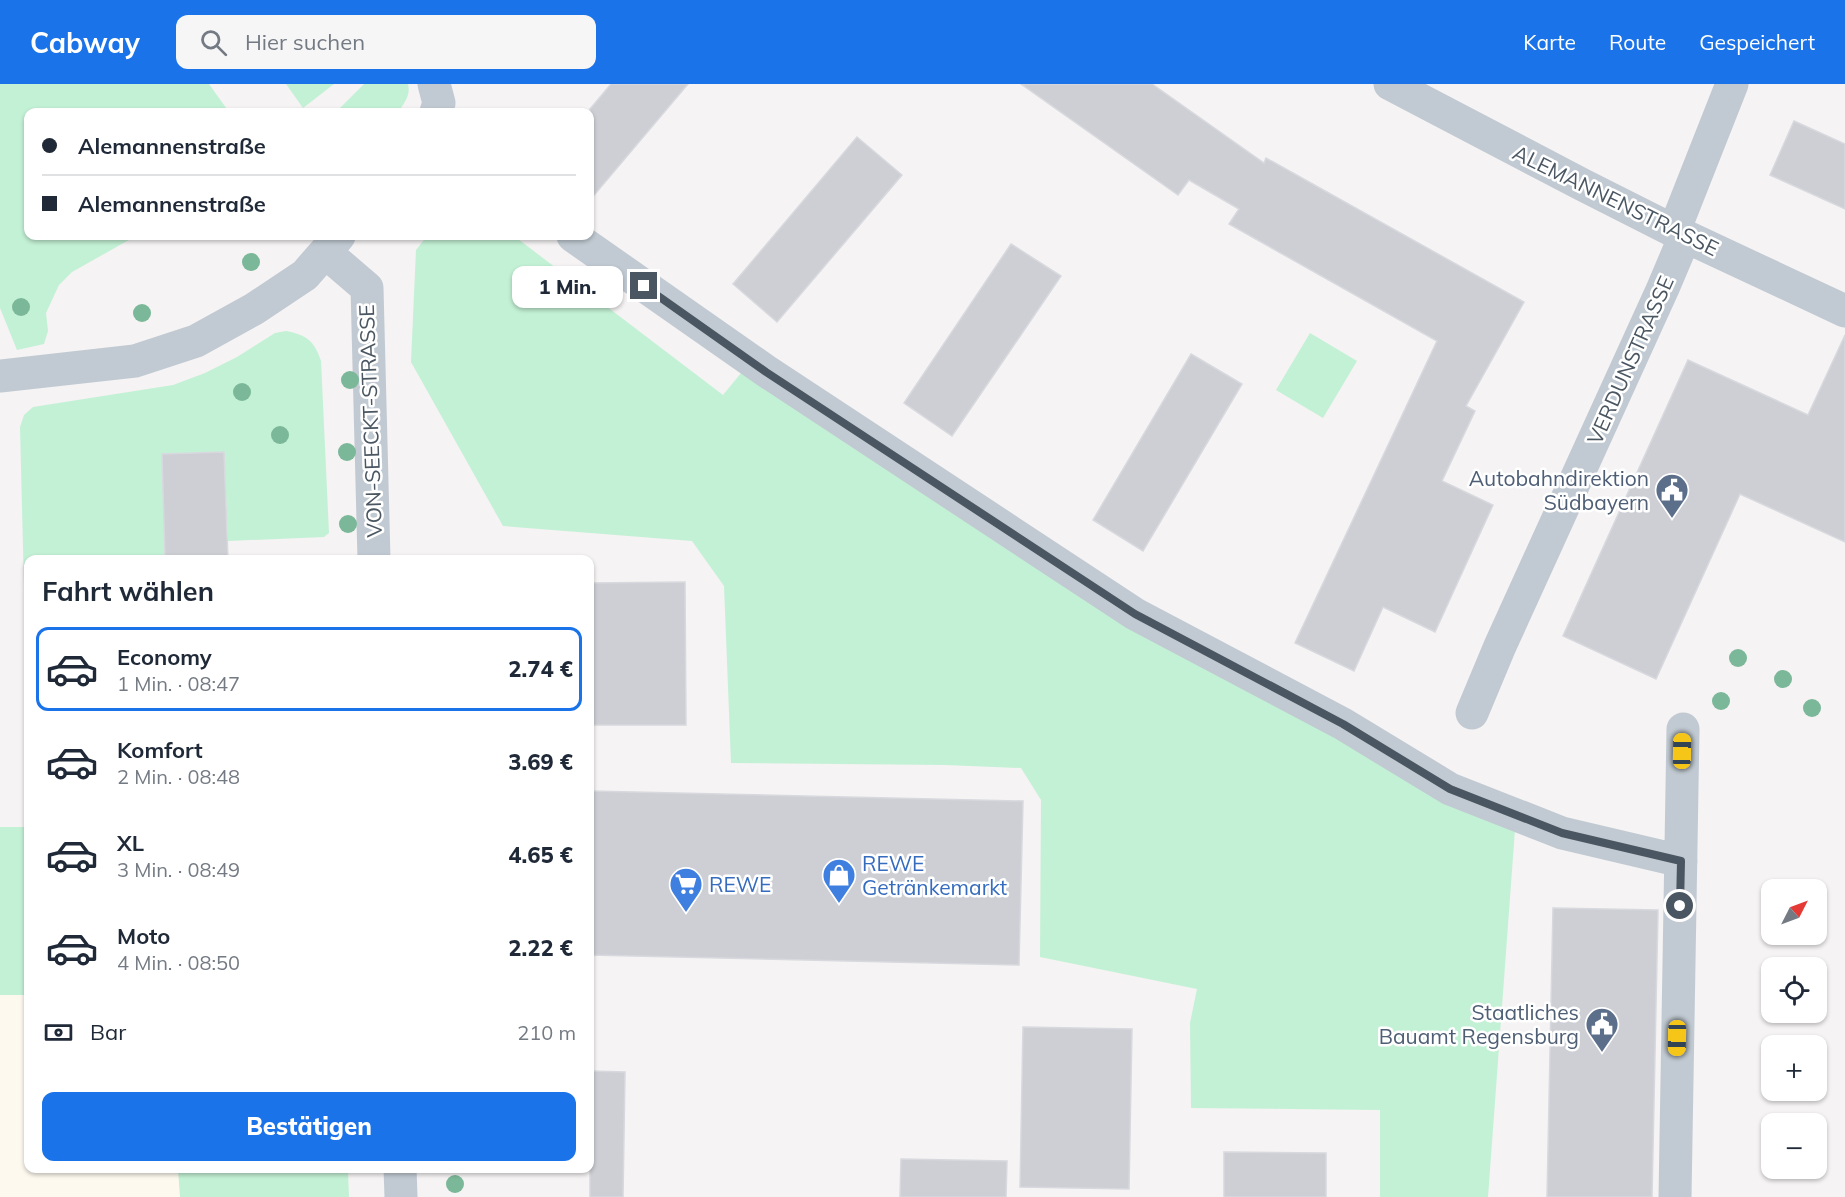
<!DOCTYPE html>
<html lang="de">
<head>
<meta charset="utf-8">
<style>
	:root { --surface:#fff; --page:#f6f6f7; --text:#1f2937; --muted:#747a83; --line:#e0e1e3; --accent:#1a73e8 }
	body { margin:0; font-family:Mulish,sans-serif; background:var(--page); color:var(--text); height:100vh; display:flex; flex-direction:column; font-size:22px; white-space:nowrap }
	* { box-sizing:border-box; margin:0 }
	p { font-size:20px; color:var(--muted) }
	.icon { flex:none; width:33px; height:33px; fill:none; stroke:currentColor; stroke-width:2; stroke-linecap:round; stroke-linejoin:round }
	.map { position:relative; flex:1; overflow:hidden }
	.drawer { position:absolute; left:24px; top:471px; width:570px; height:618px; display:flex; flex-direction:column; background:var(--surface); border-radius:12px; box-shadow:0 2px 4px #0004 }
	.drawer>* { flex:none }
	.guide { position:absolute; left:24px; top:24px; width:570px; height:132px; border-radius:12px; box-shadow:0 2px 4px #0004; display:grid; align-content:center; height:132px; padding:0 18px; background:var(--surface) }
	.needle { width:39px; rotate:48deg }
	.fabs { position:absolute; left:1761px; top:795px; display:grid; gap:12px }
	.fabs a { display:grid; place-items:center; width:66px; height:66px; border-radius:12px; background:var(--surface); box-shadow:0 2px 4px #0004; font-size:30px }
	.end { position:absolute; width:27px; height:27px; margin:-14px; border:8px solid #4a5661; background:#fff; box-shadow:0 0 0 3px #fff }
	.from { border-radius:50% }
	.bubble { position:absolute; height:42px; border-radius:12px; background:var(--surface); box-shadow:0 2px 4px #0004; font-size:20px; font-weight:800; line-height:42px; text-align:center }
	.car { position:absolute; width:18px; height:36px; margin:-18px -9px; border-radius:8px; box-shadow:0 0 4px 2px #0007; background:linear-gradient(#f5c518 24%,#345 0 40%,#f5c518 0 76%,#345 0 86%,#f5c518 0) }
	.guide b { display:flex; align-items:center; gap:21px; height:57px; font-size:22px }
	.guide b+b { border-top:2px solid var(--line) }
	.guide i { width:15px; height:15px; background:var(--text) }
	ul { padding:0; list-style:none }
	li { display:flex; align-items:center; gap:18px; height:84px; margin:0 12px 9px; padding:0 6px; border:3px solid transparent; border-radius:12px }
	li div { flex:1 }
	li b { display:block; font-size:22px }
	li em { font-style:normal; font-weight:800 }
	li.on { border-color:var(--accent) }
	li>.icon { width:54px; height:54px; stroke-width:1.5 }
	h2 { padding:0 18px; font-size:27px; line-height:72px }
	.pay { display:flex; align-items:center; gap:15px; height:66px; padding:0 18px; font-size:22px }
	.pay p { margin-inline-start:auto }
	.button { display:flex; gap:12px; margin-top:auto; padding:12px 18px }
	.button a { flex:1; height:69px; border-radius:12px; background:var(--accent); color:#fff; font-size:24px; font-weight:800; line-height:69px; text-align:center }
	header { display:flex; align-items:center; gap:36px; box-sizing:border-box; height:84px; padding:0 30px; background:var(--accent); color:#fff }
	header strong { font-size:28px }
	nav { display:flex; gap:33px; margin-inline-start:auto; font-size:21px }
	.search { width:420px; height:54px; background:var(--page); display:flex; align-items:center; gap:15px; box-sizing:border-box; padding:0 21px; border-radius:12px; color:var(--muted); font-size:22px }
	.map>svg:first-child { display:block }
	.commercial { fill:#fdf9ef }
	.green { fill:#c3f1d5 }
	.building { fill:#cdcfd5; stroke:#d7d9de; stroke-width:1.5 }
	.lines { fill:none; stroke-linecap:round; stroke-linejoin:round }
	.minor { stroke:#c1cad2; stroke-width:33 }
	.tree { fill:#7bb799 }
	.route { stroke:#4a5661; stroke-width:8 }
	.labels { text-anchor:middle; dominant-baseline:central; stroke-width:5; stroke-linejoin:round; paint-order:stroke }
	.street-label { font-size:21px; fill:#4a5661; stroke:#fff }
	.service-label { font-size:21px; fill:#4e5e75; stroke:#fff; text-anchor:end }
	.shop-label { font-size:21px; fill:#366cbe; stroke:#fff; text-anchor:start }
</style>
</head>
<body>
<header>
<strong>Cabway</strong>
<div class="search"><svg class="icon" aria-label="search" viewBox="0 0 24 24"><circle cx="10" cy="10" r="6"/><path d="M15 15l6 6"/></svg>Hier suchen</div>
<nav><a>Karte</a><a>Route</a><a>Gespeichert</a></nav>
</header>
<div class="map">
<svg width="1845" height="1113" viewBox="0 0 1845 1113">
	<rect width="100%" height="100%" fill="#f5f3f3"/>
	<!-- commercial -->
	<path class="commercial" d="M0 789H28V1084L348 1085 349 1113H0Z"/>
	<!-- green -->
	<path class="green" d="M0 0H209L229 28H28V152H136L72 188 59 201 46 229 48 247 44 260 17 266 0 224Z
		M286 0H334L303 24Z
		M364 0H408C411 11 404 20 398 28H336Z
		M427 152H514L723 311 751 277 942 404 1516 732 1488 1113H1380V1026L1191 1024 1190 939 1197 905 1040 873 1041 716 1021 684 946 681 731 679 724 502 692 457 503 442 411 278 416 166Z
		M286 247C306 251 314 256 321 277L329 449 324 453 228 457 224 368 162 370 165 475 28 476V665L20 343 24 331 33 323 173 301 205 289 237 273 275 249Z
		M1310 249 1357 277 1323 334 1276 306Z
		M0 743H28V911H0Z
		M178 1085H348L349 1113H180Z"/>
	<!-- building -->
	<path class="building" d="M611 0H688L590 116V25Z
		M1021 0H1152L1264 79 1266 74 1524 218 1466 322 1475 327 1442 397 1493 421 1435 548 1383 523 1354 587 1295 559 1437 257 1229 140 1239 125 1189 96 1178 111Z
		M1794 37 1845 60V125L1770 91Z
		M857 53 902 91 777 238 733 200Z
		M1011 160 1061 192 952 352 904 319Z
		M1845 251V458L1740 410 1656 595 1563 552 1688 276 1808 331Z
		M1191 270 1242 300 1143 467 1093 436Z
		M224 368 228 476H165L162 370Z
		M685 498 686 641H590V499Z
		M590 707 1023 717 1019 881 590 871Z
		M1553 824 1658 826 1652 1113H1547Z
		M1023 943 1132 945 1129 1105 1020 1103Z
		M590 987 625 988 623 1113H590Z
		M1224 1068 1326 1069V1113H1224Z
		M901 1075 1007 1077 1006 1113H900Z"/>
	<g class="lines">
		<!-- minor -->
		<path class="minor" d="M434 0 439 19 436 28
			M1390 0 1583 101 1674 147 1845 227
			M1674 147 1732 0
			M339 152 325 168 367 204 374 476
			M573 152 766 287 1135 530 1343 640 1450 705 1562 749 1681 777
			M0 292 135 277 196 257 254 225 305 191 325 168
			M1472 629 1500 562 1663 204 1685 152
			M400 1084 401 1113
			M1675 1113 1683 645"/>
	</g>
	<!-- trees -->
	<g class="tree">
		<circle cx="251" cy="178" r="9"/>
		<circle cx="21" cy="223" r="9"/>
		<circle cx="142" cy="229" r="9"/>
		<circle cx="350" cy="296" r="9"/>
		<circle cx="242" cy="308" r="9"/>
		<circle cx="280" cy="351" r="9"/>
		<circle cx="347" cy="368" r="9"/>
		<circle cx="348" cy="440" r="9"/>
		<circle cx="1738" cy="574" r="9"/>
		<circle cx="1783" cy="595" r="9"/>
		<circle cx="1721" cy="617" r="9"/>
		<circle cx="1812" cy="624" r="9"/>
		<circle cx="455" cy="1100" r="9"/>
	</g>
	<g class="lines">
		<!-- route -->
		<path class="route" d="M644 202 766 288 1135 530 1343 640 1450 705 1562 749 1681 777 1680 822"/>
	</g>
	<!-- icons -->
	<defs>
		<symbol id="civic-pin" viewBox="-11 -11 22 30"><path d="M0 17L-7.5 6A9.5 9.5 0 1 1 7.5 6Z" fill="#5c6f8a" stroke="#fff"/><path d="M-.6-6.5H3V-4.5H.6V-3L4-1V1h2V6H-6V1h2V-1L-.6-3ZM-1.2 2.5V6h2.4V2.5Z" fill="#fff"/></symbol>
		<symbol id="shop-pin" viewBox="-11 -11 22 30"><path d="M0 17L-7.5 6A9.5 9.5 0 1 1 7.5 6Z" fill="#3f7fe0" stroke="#fff"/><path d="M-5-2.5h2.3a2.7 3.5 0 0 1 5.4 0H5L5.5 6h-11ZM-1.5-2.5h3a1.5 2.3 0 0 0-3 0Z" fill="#fff"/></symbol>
		<symbol id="supermarket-pin" viewBox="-11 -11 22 30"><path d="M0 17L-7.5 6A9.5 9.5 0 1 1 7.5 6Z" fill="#3f7fe0" stroke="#fff"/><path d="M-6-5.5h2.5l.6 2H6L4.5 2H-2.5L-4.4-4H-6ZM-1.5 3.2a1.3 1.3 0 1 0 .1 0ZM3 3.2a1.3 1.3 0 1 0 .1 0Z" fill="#fff"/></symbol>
	</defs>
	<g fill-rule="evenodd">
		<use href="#civic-pin" x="1653" y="387" width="38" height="52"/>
		<use href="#shop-pin" x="820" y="772" width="38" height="52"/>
		<use href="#supermarket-pin" x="667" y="781" width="38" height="52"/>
		<use href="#civic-pin" x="1583" y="921" width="38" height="52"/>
	</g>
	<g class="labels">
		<!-- street labels -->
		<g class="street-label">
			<text transform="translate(1616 116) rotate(26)">ALEMANNENSTRASSE</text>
			<text transform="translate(1630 276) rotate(-66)">VERDUNSTRASSE</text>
			<text transform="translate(370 337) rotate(-92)">VON-SEECKT-STRASSE</text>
		</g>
		<!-- service labels -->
		<g class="service-label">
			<text x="1649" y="394">Autobahndirektion<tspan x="1649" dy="24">Südbayern</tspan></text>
			<text x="1579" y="928">Staatliches<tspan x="1579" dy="24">Bauamt Regensburg</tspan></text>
		</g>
		<!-- shop labels -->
		<g class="shop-label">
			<text x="862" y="779">REWE<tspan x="862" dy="24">Getränkemarkt</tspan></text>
			<text x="709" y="800">REWE</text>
		</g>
	</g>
</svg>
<div class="fabs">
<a><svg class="needle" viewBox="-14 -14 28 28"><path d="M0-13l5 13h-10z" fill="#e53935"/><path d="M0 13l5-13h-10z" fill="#747a83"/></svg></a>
<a><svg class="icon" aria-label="locate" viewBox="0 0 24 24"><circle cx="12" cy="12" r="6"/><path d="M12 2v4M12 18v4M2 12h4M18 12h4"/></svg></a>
<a>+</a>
<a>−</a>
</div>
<i class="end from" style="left:1680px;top:822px"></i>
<i class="end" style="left:644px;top:202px"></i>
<div class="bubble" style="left:512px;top:182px;width:111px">1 Min.</div>
<i class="car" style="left:1682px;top:667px;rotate:1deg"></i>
<i class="car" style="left:1677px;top:954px;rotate:181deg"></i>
<div class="guide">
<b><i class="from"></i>Alemannenstraße</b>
<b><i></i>Alemannenstraße</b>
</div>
<section class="drawer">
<h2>Fahrt wählen</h2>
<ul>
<li class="on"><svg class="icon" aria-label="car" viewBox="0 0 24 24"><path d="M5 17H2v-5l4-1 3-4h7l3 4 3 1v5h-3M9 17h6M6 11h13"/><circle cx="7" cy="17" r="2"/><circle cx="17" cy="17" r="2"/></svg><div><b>Economy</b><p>1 Min. · 08:47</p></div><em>2.74 €</em></li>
<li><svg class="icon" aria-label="car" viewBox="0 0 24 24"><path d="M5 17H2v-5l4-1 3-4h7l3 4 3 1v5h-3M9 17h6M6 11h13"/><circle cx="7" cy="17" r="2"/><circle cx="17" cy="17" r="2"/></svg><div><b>Komfort</b><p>2 Min. · 08:48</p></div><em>3.69 €</em></li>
<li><svg class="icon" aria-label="car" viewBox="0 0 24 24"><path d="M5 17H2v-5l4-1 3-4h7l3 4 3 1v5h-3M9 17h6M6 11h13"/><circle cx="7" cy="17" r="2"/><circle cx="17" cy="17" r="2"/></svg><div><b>XL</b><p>3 Min. · 08:49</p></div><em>4.65 €</em></li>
<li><svg class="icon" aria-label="car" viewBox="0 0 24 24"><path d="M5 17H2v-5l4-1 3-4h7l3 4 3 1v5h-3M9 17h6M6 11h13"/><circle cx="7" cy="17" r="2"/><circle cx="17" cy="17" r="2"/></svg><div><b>Moto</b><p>4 Min. · 08:50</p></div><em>2.22 €</em></li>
</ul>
<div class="pay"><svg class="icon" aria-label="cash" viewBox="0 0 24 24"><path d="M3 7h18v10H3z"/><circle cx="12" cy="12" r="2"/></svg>Bar<p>210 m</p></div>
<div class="button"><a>Bestätigen</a></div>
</section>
</div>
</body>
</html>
